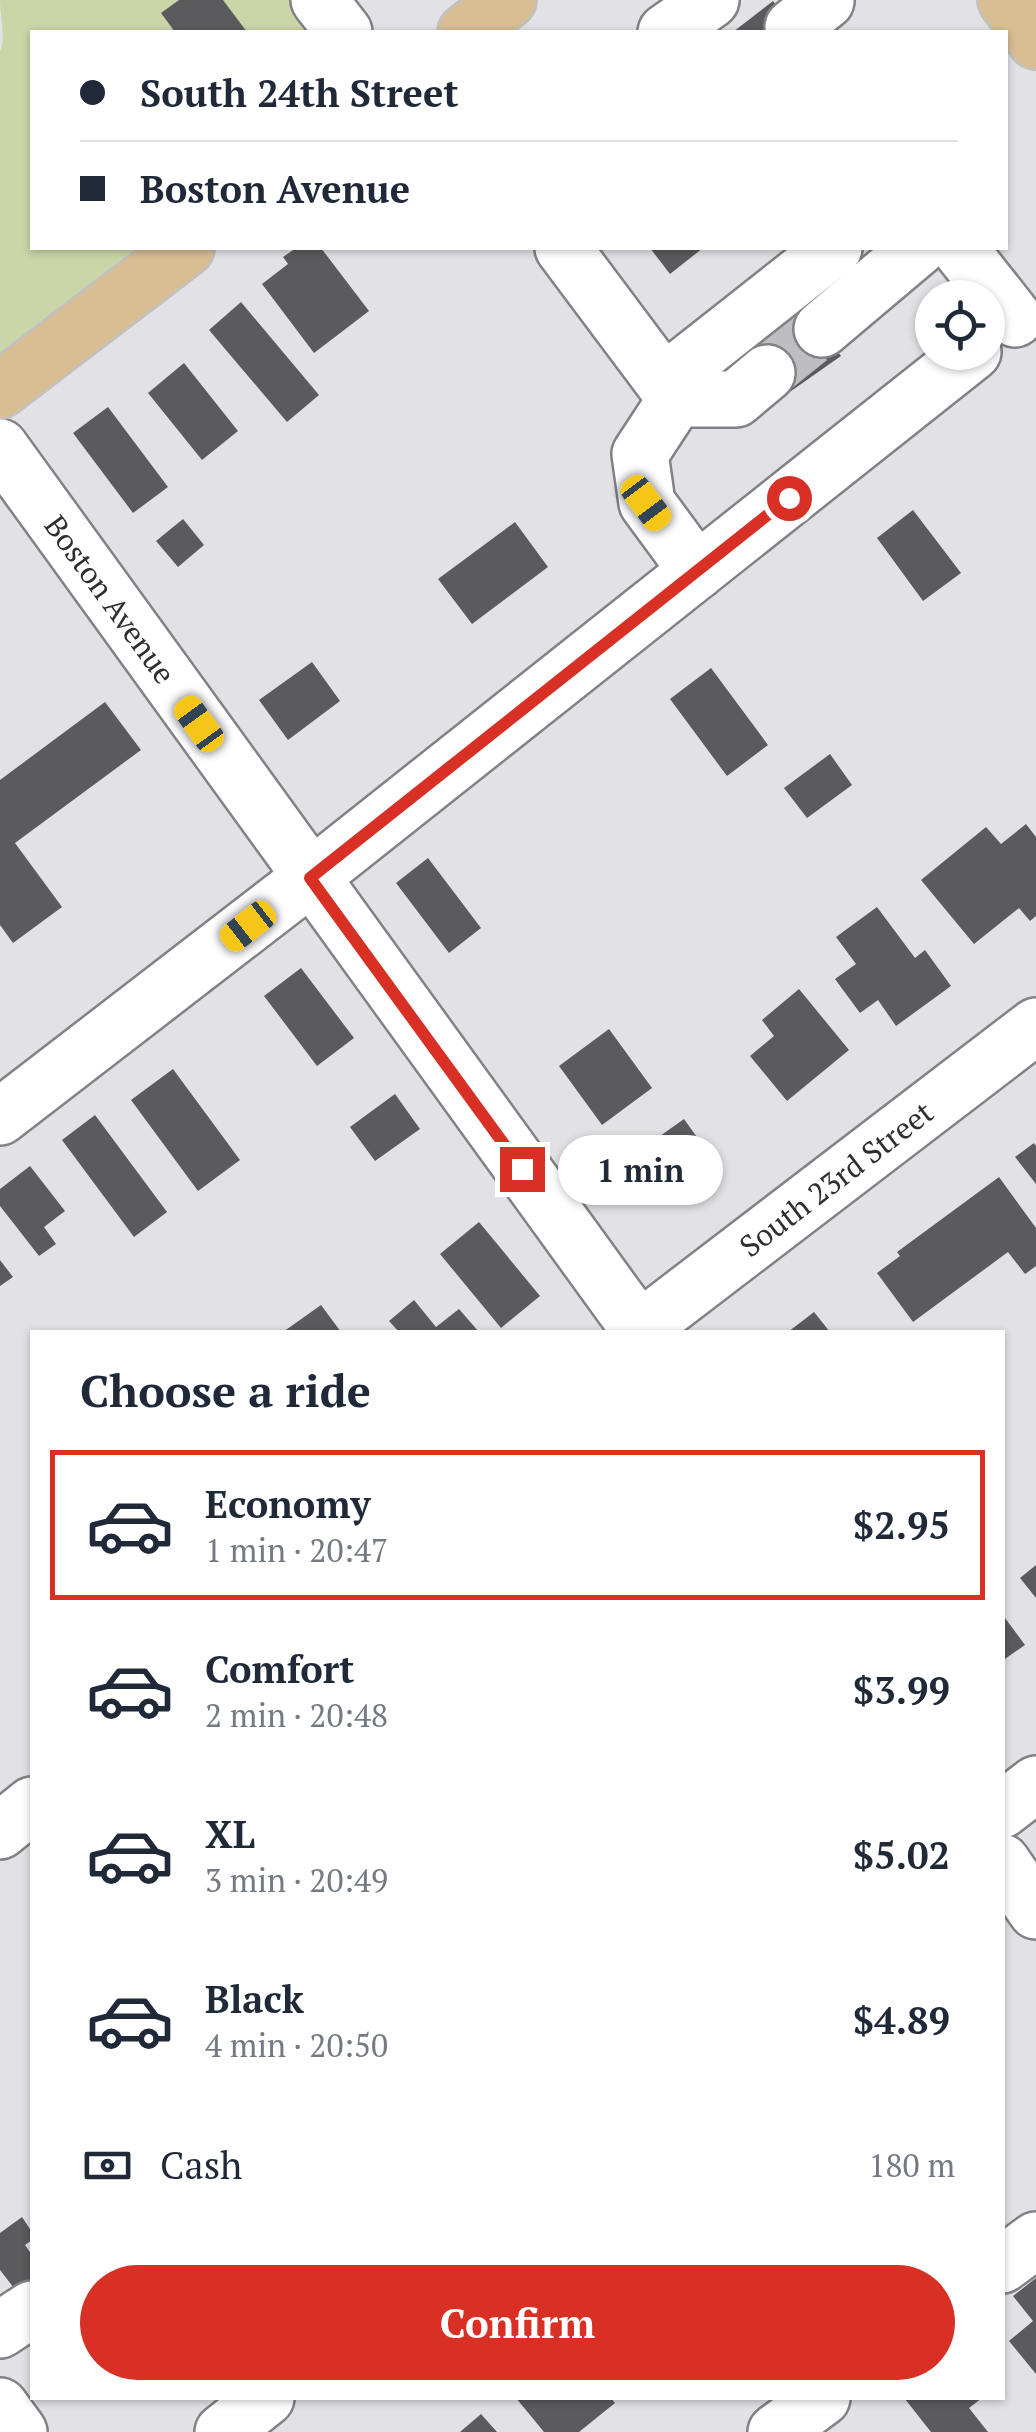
<!DOCTYPE html>
<html lang="en">
<head>
<meta charset="utf-8">
<style>
	:root { --surface:#fff; --page:#f6f6f7; --text:#1f2937; --muted:#747a83; --line:#e0e1e3; --accent:#d93025 }
	body { margin:0; font-family:"PT Serif",serif; background:var(--page); color:var(--text); height:100vh; display:flex; flex-direction:column; font-size:38px; white-space:nowrap }
	* { box-sizing:border-box; margin:0 }
	p { font-size:32px; color:var(--muted) }
	.icon { flex:none; width:55px; height:55px; fill:none; stroke:currentColor; stroke-width:2; stroke-linecap:round; stroke-linejoin:round }
	.map { position:relative; flex:1; overflow:hidden }
	.panel { position:absolute; left:30px; top:1330px; width:975px; height:1070px; display:flex; flex-direction:column; background:var(--surface); border-radius:0px; box-shadow:0 2px 8px #0004 }
	.panel>* { flex:none }
	.guide { position:absolute; left:30px; top:30px; width:978px; height:220px; border-radius:0px; box-shadow:0 2px 8px #0004; display:grid; align-content:center; height:220px; padding:0 50px; background:var(--surface) }
	.fabs { position:absolute; left:915px; top:280px; display:grid; gap:20px }
	.fabs a { display:grid; place-items:center; width:90px; height:90px; border-radius:50%; background:var(--surface); box-shadow:0 2px 8px #0004; font-size:50px }
	.end { position:absolute; width:45px; height:45px; margin:-22px; border:12px solid #d93025; background:#fff; box-shadow:0 0 0 5px #fff }
	.from { border-radius:50% }
	.bubble { position:absolute; height:70px; border-radius:35px; background:var(--surface); box-shadow:0 2px 8px #0004; font-size:32px; font-weight:700; line-height:70px; text-align:center }
	.car { position:absolute; width:30px; height:60px; margin:-30px -15px; border-radius:12px; box-shadow:0 0 8px 2px #0007; background:linear-gradient(#f5c518 24%,#345 0 40%,#f5c518 0 76%,#345 0 86%,#f5c518 0) }
	.guide b { display:flex; align-items:center; gap:35px; height:95px; font-size:38px }
	.guide b+b { border-top:2px solid var(--line) }
	.guide i { width:25px; height:25px; background:var(--text) }
	ul { padding:0; list-style:none }
	li { display:flex; align-items:center; gap:30px; height:150px; margin:0 20px 15px; padding:0 30px; border:5px solid transparent; border-radius:0px }
	li div { flex:1 }
	li b { display:block; font-size:38px }
	li em { font-style:normal; font-weight:700 }
	li.on { border-color:var(--accent) }
	li>.icon { width:90px; height:90px; stroke-width:1.5 }
	h2 { padding:0 50px; font-size:45px; line-height:120px }
	.pay { display:flex; align-items:center; gap:25px; height:110px; padding:0 50px; font-size:38px }
	.pay p { margin-inline-start:auto }
	.action { display:flex; gap:20px; margin-top:auto; padding:20px 50px }
	.action a { flex:1; height:115px; border-radius:60px; background:var(--accent); color:#fff; font-size:40px; font-weight:700; line-height:115px; text-align:center }
	.map>svg:first-child { display:block }
	.green { fill:#cad6a8 }
	.building { fill:#5b5b5e }
	.lines { fill:none; stroke-linecap:round; stroke-linejoin:round }
	.minor-tunnel { stroke:#bebec2; stroke-width:55; stroke-dasharray:55 28; stroke-linecap:butt }
	.minor-casing { stroke:#828286; stroke-width:60 }
	.major-casing { stroke:#c1c1c1; stroke-width:60 }
	.minor { stroke:#fff; stroke-width:55 }
	.major { stroke:#d9be94; stroke-width:55 }
	.route { stroke:#d93025; stroke-width:12 }
	.labels { text-anchor:middle; dominant-baseline:central; stroke-width:10; stroke-linejoin:round; paint-order:stroke }
	.street-label { font-size:30px; fill:#2f2f30; stroke:#e2e2e6 }
</style>
</head>
<body>
<div class="map">
<svg width="1036" height="2432" viewBox="0 0 1036 2432">
	<rect width="100%" height="100%" fill="#e2e2e6"/>
	<!-- green -->
	<path class="green" d="M0 0H292L317 32H32V248H156L0 367V52C6 37 0 17 0 0Z"/>
	<!-- building -->
	<path class="building" d="M179 0H223L247 32H175L161 13Z
		M773 1 798 32H733Z
		M296 248H321L369 311 314 353 262 284 288 264 283 257Z
		M650 248H703L670 274Z
		M241 302 319 395 287 422 209 330Z
		M814 319 841 356 784 396 758 360Z
		M184 363 238 431 202 460 148 393Z
		M108 407 168 487 133 513 73 433Z
		M913 510 961 573 923 601 877 538Z
		M183 519 204 545 178 567 156 541Z
		M515 522 548 567 472 624 438 579Z
		M312 662 340 701 288 740 259 700Z
		M711 668 768 745 727 776 670 699Z
		M105 702 141 750 15 843 62 907 13 943 0 925V780Z
		M830 754 852 785 807 818 784 788Z
		M1026 824 1036 837V916L1030 921 1019 908 974 944 921 880 986 827 1001 844Z
		M428 858 481 928 449 953 396 883Z
		M877 907 915 958 925 950 951 986 896 1026 878 1000 860 1013 835 979 856 964 836 937Z
		M301 968 354 1038 317 1066 264 996Z
		M799 989 849 1050 787 1101 750 1056 774 1036 762 1020Z
		M609 1029 652 1088 602 1125 559 1066Z
		M173 1069 240 1160 198 1191 131 1100Z
		M395 1094 420 1129 375 1161 350 1127Z
		M95 1115 167 1212 134 1237 62 1140Z
		M684 1119 714 1161 655 1203 625 1161Z
		M1034 1143 1036 1146V1184L1015 1157Z
		M30 1166 65 1211 44 1227 56 1244 39 1256 0 1206V1189Z
		M999 1177 1036 1228V1266L1025 1274 1008 1252 913 1322 877 1273 900 1256 897 1252Z
		M479 1222 540 1296 501 1328 440 1254Z
		M0 1260 13 1277 0 1286Z
		M414 1300 436 1327 459 1309 479 1332H399L389 1321Z
		M321 1305 341 1332H283Z
		M814 1312 830 1332H788Z
		M1036 1565V1598L1020 1578Z
		M1002 1614 1025 1645 1002 1661Z
		M22 2217 32 2232V2240L25 2245 32 2255V2280L17 2292 0 2270V2233Z
		M1036 2278V2374L1009 2341 1033 2321 1013 2296Z
		M516 2398H611L615 2403 579 2432H544Z
		M907 2398H982L969 2408 988 2432H931L905 2399Z
		M481 2414 497 2432H460Z"/>
	<g class="lines">
		<!-- minor-tunnel -->
		<path class="minor-tunnel" d="M767 373 822 329"/>
		<defs>
			<g id="minor">
				<path d="M319 0 344 32"/>
				<path d="M793 27 826 1"/>
				<path d="M666 32 711 0"/>
				<path d="M563 248 676 399"/>
				<path d="M959 248 1015 319"/>
				<path d="M822 329 918 248"/>
				<path d="M664 382 834 248"/>
				<path d="M676 399 640 454 647 503 697 571"/>
				<path d="M676 399H736L767 373"/>
				<path id="s1" d="M0 447 641 1332"/>
				<path d="M0 1117 310 878 973 352"/>
				<path id="s2" d="M636 1332 1036 1026"/>
				<path d="M1002 1810 1036 1784"/>
				<path d="M0 1831 32 1805"/>
				<path d="M1002 1862 1036 1911"/>
				<path d="M1002 2265 1036 2240"/>
				<path d="M0 2330 32 2309"/>
				<path d="M0 2406 19 2432"/>
				<path d="M223 2432 266 2398"/>
				<path d="M776 2432 822 2398"/>
			</g>
			<path id="major" d="M1006 0 1036 41
				M466 32 508 0
				M0 390 186 248"/>
		</defs>
		<!-- minor casing -->
		<use href="#minor" class="minor-casing"/>
		<!-- major casing -->
		<use href="#major" class="major-casing"/>
		<!-- minor -->
		<use href="#minor" class="minor"/>
		<!-- major -->
		<use href="#major" class="major"/>
	</g>
	<g class="lines">
		<!-- route -->
		<path class="route" d="M522 1169 310 878 789 498"/>
	</g>
	<g class="labels">
		<!-- street labels -->
		<g class="street-label">
			<text stroke="none"><textPath href="#s1" startOffset="188">Boston Avenue</textPath></text>
			<text stroke="none"><textPath href="#s2" startOffset="252">South 23rd Street</textPath></text>
		</g>
	</g>
</svg>
<div class="fabs">
<a><svg class="icon" aria-label="locate" viewBox="0 0 24 24"><circle cx="12" cy="12" r="6"/><path d="M12 2v4M12 18v4M2 12h4M18 12h4"/></svg></a>
</div>
<i class="end from" style="left:789px;top:498px"></i>
<i class="end" style="left:522px;top:1169px"></i>
<div class="bubble" style="left:558px;top:1135px;width:165px">1 min</div>
<i class="car" style="left:646px;top:503px;rotate:143deg"></i>
<i class="car" style="left:199px;top:724px;rotate:324deg"></i>
<i class="car" style="left:248px;top:926px;rotate:232deg"></i>
<div class="guide">
<b><i class="from"></i>South 24th Street</b>
<b><i></i>Boston Avenue</b>
</div>
<section class="panel">
<h2>Choose a ride</h2>
<ul>
<li class="on"><svg class="icon" aria-label="car" viewBox="0 0 24 24"><path d="M5 17H2v-5l4-1 3-4h7l3 4 3 1v5h-3M9 17h6M6 11h13"/><circle cx="7" cy="17" r="2"/><circle cx="17" cy="17" r="2"/></svg><div><b>Economy</b><p>1 min · 20:47</p></div><em>$2.95</em></li>
<li><svg class="icon" aria-label="car" viewBox="0 0 24 24"><path d="M5 17H2v-5l4-1 3-4h7l3 4 3 1v5h-3M9 17h6M6 11h13"/><circle cx="7" cy="17" r="2"/><circle cx="17" cy="17" r="2"/></svg><div><b>Comfort</b><p>2 min · 20:48</p></div><em>$3.99</em></li>
<li><svg class="icon" aria-label="car" viewBox="0 0 24 24"><path d="M5 17H2v-5l4-1 3-4h7l3 4 3 1v5h-3M9 17h6M6 11h13"/><circle cx="7" cy="17" r="2"/><circle cx="17" cy="17" r="2"/></svg><div><b>XL</b><p>3 min · 20:49</p></div><em>$5.02</em></li>
<li><svg class="icon" aria-label="car" viewBox="0 0 24 24"><path d="M5 17H2v-5l4-1 3-4h7l3 4 3 1v5h-3M9 17h6M6 11h13"/><circle cx="7" cy="17" r="2"/><circle cx="17" cy="17" r="2"/></svg><div><b>Black</b><p>4 min · 20:50</p></div><em>$4.89</em></li>
</ul>
<div class="pay"><svg class="icon" aria-label="cash" viewBox="0 0 24 24"><path d="M3 7h18v10H3z"/><circle cx="12" cy="12" r="2"/></svg>Cash<p>180 m</p></div>
<div class="action"><a>Confirm</a></div>
</section>
</div>
</body>
</html>
